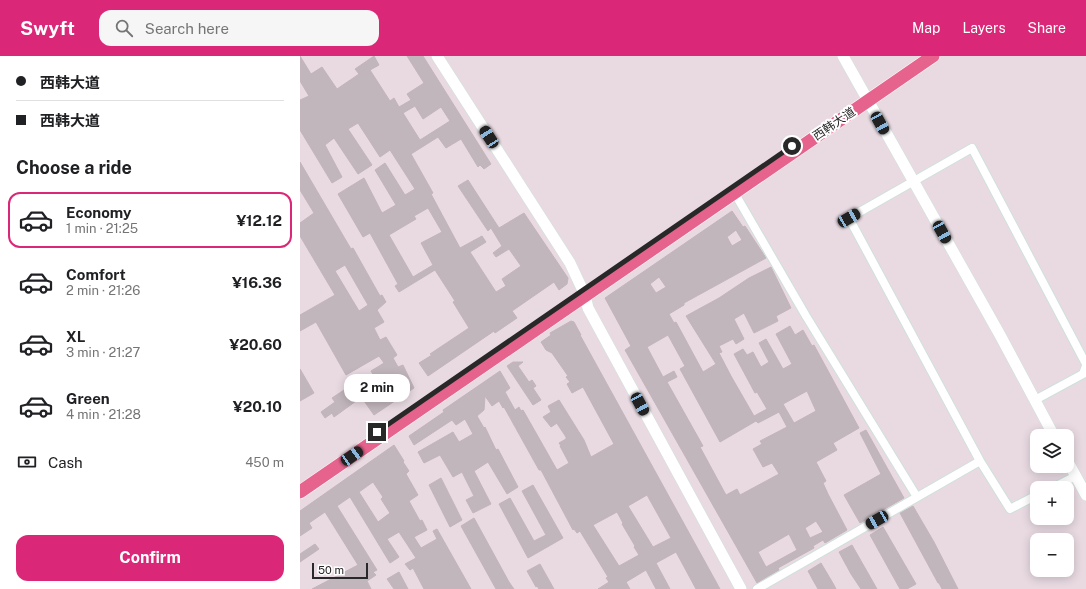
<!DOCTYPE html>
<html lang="en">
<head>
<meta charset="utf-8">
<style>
	:root { --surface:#fff; --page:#f6f6f6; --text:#202124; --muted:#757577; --line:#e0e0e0; --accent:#db2777 }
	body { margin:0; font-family:"Public Sans","Noto Sans SC",sans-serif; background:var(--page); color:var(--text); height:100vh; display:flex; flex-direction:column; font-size:15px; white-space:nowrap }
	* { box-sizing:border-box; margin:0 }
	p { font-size:13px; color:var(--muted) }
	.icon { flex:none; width:22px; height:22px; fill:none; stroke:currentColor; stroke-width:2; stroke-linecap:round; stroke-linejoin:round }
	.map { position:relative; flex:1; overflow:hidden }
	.sheet { display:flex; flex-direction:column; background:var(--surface); width:300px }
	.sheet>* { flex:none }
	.banner { display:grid; align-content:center; height:88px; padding:0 16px; background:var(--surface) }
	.fabs { position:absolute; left:730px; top:373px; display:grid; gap:8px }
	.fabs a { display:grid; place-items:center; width:44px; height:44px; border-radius:8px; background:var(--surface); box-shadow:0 2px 10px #0003; font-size:20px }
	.scale { position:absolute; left:12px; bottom:10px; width:56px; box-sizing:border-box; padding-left:4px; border:2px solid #282828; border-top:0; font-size:11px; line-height:14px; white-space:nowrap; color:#282828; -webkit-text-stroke:3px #fff; paint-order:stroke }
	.end { position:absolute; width:18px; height:18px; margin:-9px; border:5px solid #282828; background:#fff; box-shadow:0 0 0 2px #fff }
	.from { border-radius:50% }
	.bubble { position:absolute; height:28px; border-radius:12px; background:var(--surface); box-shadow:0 2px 10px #0003; font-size:13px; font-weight:700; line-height:28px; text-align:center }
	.car { position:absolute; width:12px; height:24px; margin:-12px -6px; border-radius:5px; box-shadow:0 0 3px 1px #0007; background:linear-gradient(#222 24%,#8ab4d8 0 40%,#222 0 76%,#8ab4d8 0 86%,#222 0) }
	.banner b { display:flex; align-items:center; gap:14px; height:38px; font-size:15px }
	.banner b+b { border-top:1px solid var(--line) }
	.banner i { width:10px; height:10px; background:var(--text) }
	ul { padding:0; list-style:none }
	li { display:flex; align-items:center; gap:12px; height:56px; margin:0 8px 6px; padding:0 8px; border:2px solid transparent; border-radius:12px }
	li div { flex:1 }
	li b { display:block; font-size:15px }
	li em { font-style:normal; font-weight:700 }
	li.on { border-color:var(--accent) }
	li>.icon { width:36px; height:36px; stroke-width:1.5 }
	h2 { padding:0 16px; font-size:18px; line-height:48px }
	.pay { display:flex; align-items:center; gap:10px; height:44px; padding:0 16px; font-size:15px }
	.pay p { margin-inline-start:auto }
	.primary-button { display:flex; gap:8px; margin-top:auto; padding:8px 16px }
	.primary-button a { flex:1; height:46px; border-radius:12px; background:var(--accent); color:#fff; font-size:16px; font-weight:700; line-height:46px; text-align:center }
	header { display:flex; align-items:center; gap:24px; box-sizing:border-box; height:56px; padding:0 20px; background:var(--accent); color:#fff }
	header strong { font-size:19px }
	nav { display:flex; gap:22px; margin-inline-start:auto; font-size:14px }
	.search { width:280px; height:36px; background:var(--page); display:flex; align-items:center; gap:10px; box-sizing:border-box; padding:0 14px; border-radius:12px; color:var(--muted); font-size:15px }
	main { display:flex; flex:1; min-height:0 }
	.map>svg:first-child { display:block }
	.building { fill:#c1b6bc; stroke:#c4b4bb; fill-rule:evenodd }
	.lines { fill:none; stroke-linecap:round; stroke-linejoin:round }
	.street-casing { stroke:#cfe0db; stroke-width:10 }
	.secondary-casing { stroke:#cfe0db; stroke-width:12 }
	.primary-casing { stroke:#fff; stroke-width:14 }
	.street { stroke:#fff; stroke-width:8 }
	.secondary { stroke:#fff; stroke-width:11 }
	.primary { stroke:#e5638c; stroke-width:13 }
	.route { stroke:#282828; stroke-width:5 }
	.labels { text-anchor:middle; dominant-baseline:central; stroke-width:4; stroke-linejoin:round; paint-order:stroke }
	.street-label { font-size:12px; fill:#282828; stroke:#fff }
</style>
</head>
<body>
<header>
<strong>Swyft</strong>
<div class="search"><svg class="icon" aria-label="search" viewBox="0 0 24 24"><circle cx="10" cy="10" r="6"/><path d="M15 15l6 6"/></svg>Search here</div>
<nav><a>Map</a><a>Layers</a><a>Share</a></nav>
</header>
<main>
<section class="sheet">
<div class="banner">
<b><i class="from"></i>西韩大道</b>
<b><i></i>西韩大道</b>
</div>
<h2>Choose a ride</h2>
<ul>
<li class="on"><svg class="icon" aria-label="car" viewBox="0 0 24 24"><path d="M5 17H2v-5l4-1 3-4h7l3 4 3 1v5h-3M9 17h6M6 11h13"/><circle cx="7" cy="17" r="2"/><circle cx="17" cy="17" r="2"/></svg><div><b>Economy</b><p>1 min · 21:25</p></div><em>¥12.12</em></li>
<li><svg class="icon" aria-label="car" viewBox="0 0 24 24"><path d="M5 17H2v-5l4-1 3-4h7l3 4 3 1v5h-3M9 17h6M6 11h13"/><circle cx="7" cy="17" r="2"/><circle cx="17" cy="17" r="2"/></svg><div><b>Comfort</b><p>2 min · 21:26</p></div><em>¥16.36</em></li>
<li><svg class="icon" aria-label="car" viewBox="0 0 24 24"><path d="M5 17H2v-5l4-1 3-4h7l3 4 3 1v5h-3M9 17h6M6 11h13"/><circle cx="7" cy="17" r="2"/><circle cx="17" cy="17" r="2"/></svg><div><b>XL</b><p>3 min · 21:27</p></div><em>¥20.60</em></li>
<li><svg class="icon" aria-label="car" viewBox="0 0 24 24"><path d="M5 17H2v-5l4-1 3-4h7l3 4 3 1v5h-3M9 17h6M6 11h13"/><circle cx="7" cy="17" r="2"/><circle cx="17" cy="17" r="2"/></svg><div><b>Green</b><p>4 min · 21:28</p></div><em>¥20.10</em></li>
</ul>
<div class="pay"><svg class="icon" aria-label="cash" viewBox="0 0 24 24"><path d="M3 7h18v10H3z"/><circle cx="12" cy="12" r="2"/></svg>Cash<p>450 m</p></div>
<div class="primary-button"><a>Confirm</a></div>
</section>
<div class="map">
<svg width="786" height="533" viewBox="0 0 786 533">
	<rect width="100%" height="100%" fill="#e9dae2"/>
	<!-- building -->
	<path class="building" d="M0 0 11 18 22 11 37 33 59 18 55 13 74 0 79 9 70 14 90 45 94 42 99 51 111 44 107 38 124 27 107 0H123L191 108 184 113 180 109 178 111 161 83 146 92 138 81 111 98 133 137 131 138 160 192 182 180 186 186 170 196 196 236 206 230 202 223 221 210 209 193 196 201 193 197 202 190 191 172 188 175 158 130 168 124 199 172 224 157 268 222 267 228 259 234 254 226 212 255 217 262 195 277 194 275 128 320 119 307 132 299 130 298 169 272 153 246 155 245 135 214 99 236 95 230 98 228 70 177 63 181 38 138 64 122 82 157 96 149 75 114 85 107 105 139 115 133 90 94 80 101 58 67 48 73 72 109 58 118 34 82 25 89 42 121 32 127 0 74V44L9 40 0 25ZM115 50 123 63 141 51 150 65 120 84 103 57ZM128 152 142 176 121 187 133 209 113 221 89 179 116 163 114 160Z
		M0 106 51 193 53 192 80 240 82 239 86 246 77 254 84 266 74 272 80 284 86 281 97 299 93 302 98 311 103 309 114 332 74 359 62 342 80 330 71 315 84 307 79 300 46 319 16 266 0 275V259L35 239 0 180V167L14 157 0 134ZM45 209 68 249 59 255 35 215Z
		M432 155 443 171 445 170 466 202 384 247V249L369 258 374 267 376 266 403 316 416 308 386 260 419 242 449 222 471 211 491 252 476 260 478 265 454 277 444 257 434 263 444 283 436 288 433 283 419 290 422 296 419 297 431 320 454 360 467 353 457 336 455 337 434 298 443 293 447 299 453 296 461 311 469 306 459 287 466 283 483 313 492 308 476 278 490 270 495 279 503 274 512 290 514 289 559 372 533 387 537 394 516 406 526 425 523 427 528 438 547 474 525 487 523 484 513 490 514 492 478 512 479 514 457 527 325 294 331 290 305 242ZM436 174 442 184 432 190 427 181ZM359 221 366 231 356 237 350 228ZM368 279 385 310 380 313 420 386 456 365 458 367 479 356 487 371 460 385 462 388 453 393 463 411 472 407 479 418 440 439 437 433 426 439 400 391 403 390 367 326 377 321 374 315 363 321 347 291ZM507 335 516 355 494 367 483 348ZM516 465 523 476 510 482 505 472ZM489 478 497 494 466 511 458 496Z
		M271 265 274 266 281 279H280L420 533H396L376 496 356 507 370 533H356L346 514 326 526 330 533H298L309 526 306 522 308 521 280 475 277 477 274 473 273 474 241 414H239L204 351 203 352 199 345 192 350 185 340 184 354 177 360 184 372 185 371 196 394 198 393 218 431 207 438 188 406 174 415 191 448 173 457 166 444 174 440 162 416 153 421 140 399 124 407 118 396 153 376 159 386 173 378 165 363 156 369 152 364 114 389 110 382 109 380 144 356 143 354 200 315 210 332 205 336 215 354 219 351 221 355 223 354 257 414 269 407 260 390H261L259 387 266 383V381L258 369 257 367 251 371 243 361 251 356 248 350 259 344 284 384 291 401 314 388 283 331 272 337 267 328 270 326 266 321 268 320 252 297 246 294 241 286 251 279 250 277ZM347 439 371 482 353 491 328 450ZM317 456 323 467 322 468 335 490 334 491 339 499 319 510 293 469Z
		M213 306H223L218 310 229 326 232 324 236 330 233 332 241 344 233 349 207 310Z
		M0 313 14 337 0 345Z
		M47 332 56 345 34 361 32 357 25 362 21 356 35 346 32 342Z
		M566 374 604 442 560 467 544 439 581 418 560 377Z
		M94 389 104 405 103 406 109 415 106 418 118 439 109 445 120 465 122 464 127 474 114 481 121 492 137 483 133 475 137 473 171 533H124L113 512 110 514 105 508 116 502 99 476 87 483 99 501 90 507 50 441 37 450 77 514 73 516 76 519 67 525 71 533H12L58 509 25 456 9 467 12 472 0 480V455ZM73 426 83 441 81 443 90 457 78 466 59 436Z
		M141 422 162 464 150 471 129 429Z
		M233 429 263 482 228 502 199 448 210 442 234 485 246 479 222 435Z
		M613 450 634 486 658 533H642L639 527H638L600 457Z
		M174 462 209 526 214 533H196L161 470Z
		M583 471 616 528 607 533H600L570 479Z
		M15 488 19 493 0 506V498Z
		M552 489 577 533H561L551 518 539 496Z
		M521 507 534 529 536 533H518L514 526 508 515Z
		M240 508 254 533H239L237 530 236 531 227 515Z
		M99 516 108 533H94L87 523Z"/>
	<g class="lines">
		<defs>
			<path id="street" d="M434 136 506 260 617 441
				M735 344 783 318 786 310
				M752 432 776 420
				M737 439 710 453 680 405 549 162 672 92 786 308
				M457 533 680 405"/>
			<path id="secondary" d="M137 0 270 207 285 239 288 252 441 533
				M543 0 700 279 754 380
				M767 404 786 439"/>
			<path id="primary" d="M0 436 633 0"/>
		</defs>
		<!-- street casing -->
		<use href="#street" class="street-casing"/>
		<!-- secondary casing -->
		<use href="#secondary" class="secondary-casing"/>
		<!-- primary casing -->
		<use href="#primary" class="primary-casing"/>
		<!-- street -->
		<use href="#street" class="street"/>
		<!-- secondary -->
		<use href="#secondary" class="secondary"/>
		<!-- primary -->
		<use href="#primary" class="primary"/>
	</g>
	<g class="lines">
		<!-- route -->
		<path class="route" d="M77 376 492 90"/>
	</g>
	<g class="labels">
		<!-- street labels -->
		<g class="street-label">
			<text transform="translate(534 68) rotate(-34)">西韩大道</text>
		</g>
	</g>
</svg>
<div class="fabs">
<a><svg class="icon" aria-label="layers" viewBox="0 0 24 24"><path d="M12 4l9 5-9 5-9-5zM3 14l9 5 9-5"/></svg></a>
<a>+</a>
<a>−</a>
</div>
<div class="scale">50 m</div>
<i class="end from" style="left:492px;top:90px"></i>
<i class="end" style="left:77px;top:376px"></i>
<div class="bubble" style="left:44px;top:318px;width:66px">2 min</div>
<i class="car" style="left:580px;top:67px;rotate:151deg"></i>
<i class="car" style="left:189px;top:81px;rotate:327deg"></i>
<i class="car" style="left:549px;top:162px;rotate:60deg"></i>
<i class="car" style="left:642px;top:176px;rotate:151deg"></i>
<i class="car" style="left:340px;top:348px;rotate:152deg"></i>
<i class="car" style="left:52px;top:400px;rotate:55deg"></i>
<i class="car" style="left:577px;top:464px;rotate:240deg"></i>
</div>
</main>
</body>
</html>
